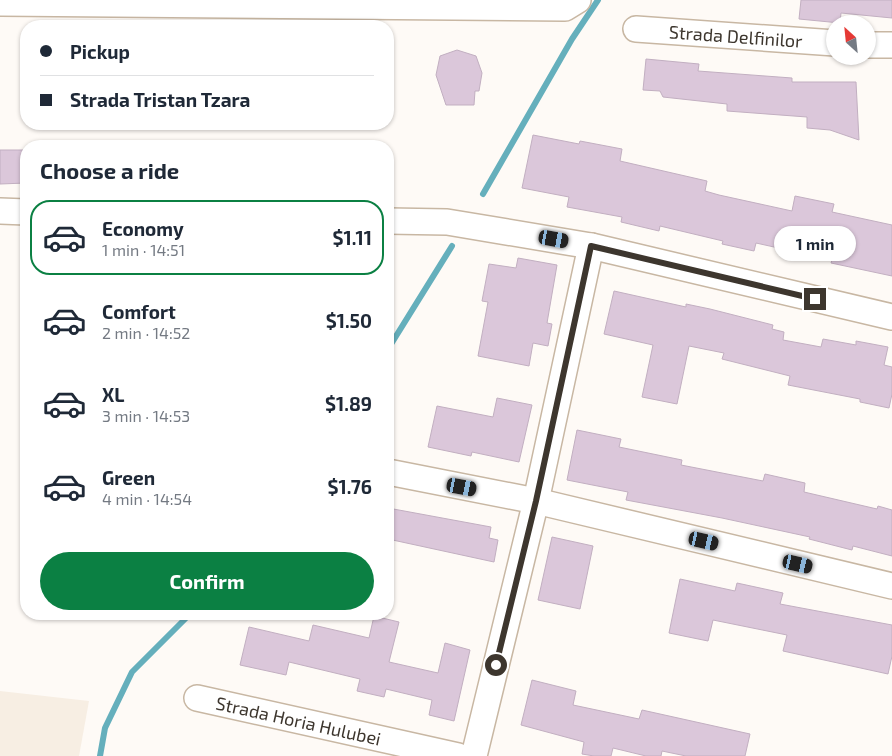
<!DOCTYPE html>
<html lang="en">
<head>
<meta charset="utf-8">
<style>
	:root { --surface:#fff; --page:#f2f2f3; --text:#1f2937; --muted:#747a83; --line:#e0e1e3; --accent:#0b8043 }
	body { margin:0; font-family:"Exo 2",sans-serif; background:var(--page); color:var(--text); height:100vh; display:flex; flex-direction:column; font-size:19px; white-space:nowrap }
	* { box-sizing:border-box; margin:0 }
	p { font-size:16px; color:var(--muted) }
	.icon { flex:none; width:28px; height:28px; fill:none; stroke:currentColor; stroke-width:2; stroke-linecap:round; stroke-linejoin:round }
	.map { position:relative; flex:1; overflow:hidden }
	.drawer { position:absolute; left:20px; top:140px; width:374px; height:480px; display:flex; flex-direction:column; background:var(--surface); border-radius:20px; box-shadow:0 1px 4px #0004 }
	.drawer>* { flex:none }
	.banner { position:absolute; left:20px; top:20px; width:374px; height:110px; border-radius:20px; box-shadow:0 1px 4px #0004; display:grid; align-content:center; height:110px; padding:0 20px; background:var(--surface) }
	.needle { width:32px; rotate:333deg }
	.controls { position:absolute; left:826px; top:15px; display:grid; gap:10px }
	.controls a { display:grid; place-items:center; width:50px; height:50px; border-radius:50%; background:var(--surface); box-shadow:0 1px 4px #0004; font-size:25px }
	.end { position:absolute; width:22px; height:22px; margin:-11px; border:6px solid #3d362e; background:#fff; box-shadow:0 0 0 2px #fff }
	.from { border-radius:50% }
	.bubble { position:absolute; height:35px; border-radius:18px; background:var(--surface); box-shadow:0 1px 4px #0004; font-size:16px; font-weight:700; line-height:35px; text-align:center }
	.car { position:absolute; width:15px; height:30px; margin:-15px -8px; border-radius:6px; box-shadow:0 0 4px 1px #0007; background:linear-gradient(#222 24%,#8ab4d8 0 40%,#222 0 76%,#8ab4d8 0 86%,#222 0) }
	.banner b { display:flex; align-items:center; gap:18px; height:48px; font-size:19px }
	.banner b+b { border-top:1px solid var(--line) }
	.banner i { width:12px; height:12px; background:var(--text) }
	ul { padding:0; list-style:none }
	li { display:flex; align-items:center; gap:15px; height:75px; margin:0 10px 8px; padding:0 10px; border:2px solid transparent; border-radius:20px }
	li div { flex:1 }
	li b { display:block; font-size:19px }
	li em { font-style:normal; font-weight:700 }
	li.on { border-color:var(--accent) }
	li>.icon { width:45px; height:45px; stroke-width:1.5 }
	h2 { padding:0 20px; font-size:22px; line-height:60px }
	.cta { display:flex; gap:10px; margin-top:auto; padding:10px 20px }
	.cta a { flex:1; height:58px; border-radius:30px; background:var(--accent); color:#fff; font-size:20px; font-weight:700; line-height:58px; text-align:center }
	.map>svg:first-child { display:block }
	.built { fill:#f7eee3 }
	.lines { fill:none; stroke-linecap:round; stroke-linejoin:round }
	.stream { stroke:#65afbc; stroke-width:6 }
	.building { fill:#dbc7da; stroke:#c2afc1 }
	.street-casing { stroke:#c8b7a3; stroke-width:28 }
	.street { stroke:#fff; stroke-width:25 }
	.route { stroke:#3d362e; stroke-width:6 }
	.labels { text-anchor:middle; dominant-baseline:central; stroke-width:4.5; stroke-linejoin:round; paint-order:stroke }
	.street-label { font-size:18px; fill:#3d362e; stroke:#fff }
</style>
</head>
<body>
<div class="map">
<svg width="892" height="756" viewBox="0 0 892 756">
	<rect width="100%" height="100%" fill="#fefaf6"/>
	<!-- built -->
	<path class="built" d="M0 691 89 701 79 756H0Z"/>
	<g class="lines">
		<!-- stream -->
		<path class="stream" d="M483 194 572 39 598 0
			M388 349 452 246
			M100 756 105 728 132 672 190 614"/>
	</g>
	<!-- building -->
	<path class="building" d="M801 0H892V18L841 13 840 23 799 19Z
		M457 50 476 56 482 73 479 91H475L474 105H446L436 75 440 56Z
		M646 59 699 64 698 71 792 78V82H856L859 140 830 130 807 128V117L727 111V104L663 97 660 91 643 90Z
		M533 135 579 144 580 141 622 149 620 161 707 181 705 191 719 195 792 211 795 196 834 204 832 212 892 225V276L831 263 832 260 756 243 754 251 722 244 723 241 660 226 659 231 621 222 622 217 567 207 569 197 522 188Z
		M0 150H26V183L0 184Z
		M518 258 557 265 547 323 552 324 548 346 533 343 529 366 478 356 488 302 482 301 489 264 516 268Z
		M614 291 686 307V304L710 309 773 325 772 329 784 332 783 340 821 347 823 339 856 345V341L888 347 884 365 892 367V394L889 408 860 402V399L788 385 790 376 722 359 724 353 689 346 677 404 642 397 653 345 604 334Z
		M497 398 532 405 519 462 472 452 471 456 428 447 437 406 493 417Z
		M577 430 621 439 619 447 682 460 681 465 763 481 765 474 805 483 804 492 877 509 878 506 892 510V556L853 546 852 550 809 539 810 537 722 518 626 500 628 492 567 480Z
		M388 508 491 527 489 538 498 540 494 562 388 539Z
		M552 537 593 546 580 609 538 600Z
		M680 579 735 591 737 583 783 593 780 604 892 625V656L888 674 783 651 787 635 713 620 708 641 669 633Z
		M374 616 399 622 389 662 438 673 445 643 470 650 454 721 429 715 432 700 386 689 384 697 357 691 360 679 289 662 286 675 240 665 249 627 309 641 313 625 369 638Z
		M532 680 576 691 573 705 639 719 642 710 750 734 745 756H686L662 751 661 756H646L613 748 611 756H594L582 754 584 742 521 725Z"/>
	<g class="lines">
		<defs>
			<g id="street">
				<path d="M0 3 565 8 578 0"/>
				<path id="s1" d="M636 29 835 43"/>
				<path d="M868 45H892"/>
				<path d="M0 211 26 212"/>
				<path d="M388 221 447 222 591 246 892 317"/>
				<path d="M388 472 536 501 892 586"/>
				<path id="s2" d="M197 698 458 756"/>
				<path d="M474 756 536 501 591 246"/>
			</g>
		</defs>
		<!-- street casing -->
		<use href="#street" class="street-casing"/>
		<!-- street -->
		<use href="#street" class="street"/>
	</g>
	<g class="lines">
		<!-- route -->
		<path class="route" d="M496 665 536 501 591 246 815 299"/>
	</g>
	<g class="labels">
		<!-- street labels -->
		<g class="street-label">
			<text stroke="none"><textPath href="#s1" startOffset="100">Strada Delfinilor</textPath></text>
			<text stroke="none"><textPath href="#s2" startOffset="104">Strada Horia Hulubei</textPath></text>
		</g>
	</g>
</svg>
<div class="controls">
<a><svg class="needle" viewBox="-14 -14 28 28"><path d="M0-13l5 13h-10z" fill="#e53935"/><path d="M0 13l5-13h-10z" fill="#747a83"/></svg></a>
</div>
<i class="end from" style="left:496px;top:665px"></i>
<i class="end" style="left:815px;top:299px"></i>
<div class="bubble" style="left:774px;top:226px;width:82px">1 min</div>
<i class="car" style="left:554px;top:239px;rotate:100deg"></i>
<i class="car" style="left:462px;top:487px;rotate:101deg"></i>
<i class="car" style="left:704px;top:541px;rotate:103deg"></i>
<i class="car" style="left:798px;top:564px;rotate:103deg"></i>
<div class="banner">
<b><i class="from"></i>Pickup</b>
<b><i></i>Strada Tristan Tzara</b>
</div>
<section class="drawer">
<h2>Choose a ride</h2>
<ul>
<li class="on"><svg class="icon" aria-label="car" viewBox="0 0 24 24"><path d="M5 17H2v-5l4-1 3-4h7l3 4 3 1v5h-3M9 17h6M6 11h13"/><circle cx="7" cy="17" r="2"/><circle cx="17" cy="17" r="2"/></svg><div><b>Economy</b><p>1 min · 14:51</p></div><em>$1.11</em></li>
<li><svg class="icon" aria-label="car" viewBox="0 0 24 24"><path d="M5 17H2v-5l4-1 3-4h7l3 4 3 1v5h-3M9 17h6M6 11h13"/><circle cx="7" cy="17" r="2"/><circle cx="17" cy="17" r="2"/></svg><div><b>Comfort</b><p>2 min · 14:52</p></div><em>$1.50</em></li>
<li><svg class="icon" aria-label="car" viewBox="0 0 24 24"><path d="M5 17H2v-5l4-1 3-4h7l3 4 3 1v5h-3M9 17h6M6 11h13"/><circle cx="7" cy="17" r="2"/><circle cx="17" cy="17" r="2"/></svg><div><b>XL</b><p>3 min · 14:53</p></div><em>$1.89</em></li>
<li><svg class="icon" aria-label="car" viewBox="0 0 24 24"><path d="M5 17H2v-5l4-1 3-4h7l3 4 3 1v5h-3M9 17h6M6 11h13"/><circle cx="7" cy="17" r="2"/><circle cx="17" cy="17" r="2"/></svg><div><b>Green</b><p>4 min · 14:54</p></div><em>$1.76</em></li>
</ul>
<div class="cta"><a>Confirm</a></div>
</section>
</div>
</body>
</html>
